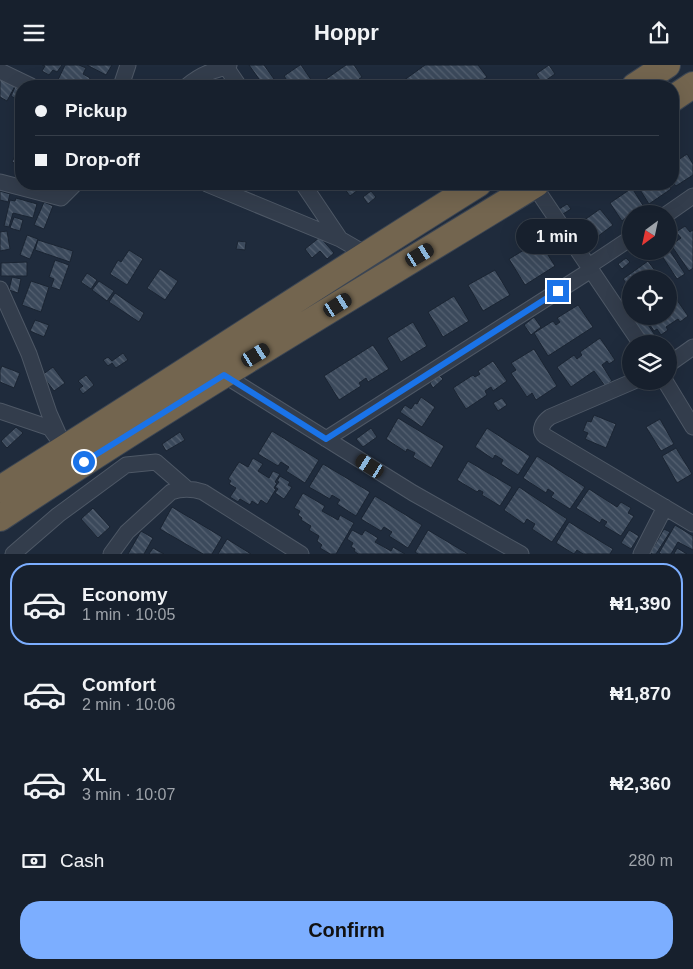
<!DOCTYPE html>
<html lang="en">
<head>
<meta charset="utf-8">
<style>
	:root { --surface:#17202d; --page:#242d39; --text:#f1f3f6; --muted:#9ea3aa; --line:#363e49; --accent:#7caeff }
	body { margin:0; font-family:Arial,sans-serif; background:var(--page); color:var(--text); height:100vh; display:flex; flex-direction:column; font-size:19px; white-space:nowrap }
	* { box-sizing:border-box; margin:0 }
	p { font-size:16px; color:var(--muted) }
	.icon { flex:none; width:28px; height:28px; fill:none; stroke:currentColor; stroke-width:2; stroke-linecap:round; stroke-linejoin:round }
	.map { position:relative; height:489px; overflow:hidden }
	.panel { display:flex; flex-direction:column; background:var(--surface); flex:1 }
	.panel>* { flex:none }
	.top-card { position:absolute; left:15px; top:15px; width:664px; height:110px; border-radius:20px; box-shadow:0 5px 20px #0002,0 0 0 1px var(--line); display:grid; align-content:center; height:110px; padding:0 20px; background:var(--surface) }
	.needle { width:32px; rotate:213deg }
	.buttons { position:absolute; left:622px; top:140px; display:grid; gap:10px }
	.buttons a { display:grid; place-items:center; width:55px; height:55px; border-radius:50%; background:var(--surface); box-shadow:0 5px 20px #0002,0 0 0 1px var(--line); font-size:25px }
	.end { position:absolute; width:22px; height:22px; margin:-11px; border:6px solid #1a73e8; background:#fff; box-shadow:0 0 0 2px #fff }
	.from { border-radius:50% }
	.bubble { position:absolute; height:35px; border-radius:18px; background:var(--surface); box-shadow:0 5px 20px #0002,0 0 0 1px var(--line); font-size:16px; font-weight:700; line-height:35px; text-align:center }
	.car { position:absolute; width:15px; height:30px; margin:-15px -8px; border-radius:6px; box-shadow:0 0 4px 1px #0007; background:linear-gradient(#222 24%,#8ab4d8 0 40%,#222 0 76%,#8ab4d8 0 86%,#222 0) }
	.top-card b { display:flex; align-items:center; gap:18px; height:48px; font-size:19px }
	.top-card b+b { border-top:1px solid var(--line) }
	.top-card i { width:12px; height:12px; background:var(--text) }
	ul { padding:9px 0 0; list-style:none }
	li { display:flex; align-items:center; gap:15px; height:82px; margin:0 10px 8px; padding:0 10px; border:2px solid transparent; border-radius:20px }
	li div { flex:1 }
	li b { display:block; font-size:19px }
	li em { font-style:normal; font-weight:700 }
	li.on { border-color:var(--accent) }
	li>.icon { width:45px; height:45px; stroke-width:1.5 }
	.pay { display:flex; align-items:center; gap:12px; height:55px; padding:0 20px; font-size:19px }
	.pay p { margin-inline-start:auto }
	.button { display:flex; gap:10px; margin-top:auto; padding:10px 20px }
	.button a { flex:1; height:58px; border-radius:20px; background:var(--accent); color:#111; font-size:20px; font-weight:700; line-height:58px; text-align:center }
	header { display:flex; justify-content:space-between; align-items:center; height:65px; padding:0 20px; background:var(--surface); font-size:22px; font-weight:700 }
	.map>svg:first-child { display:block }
	.building { fill:url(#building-back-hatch); stroke:#1a2432 }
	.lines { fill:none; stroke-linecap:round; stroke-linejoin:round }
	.street-casing { stroke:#4e5866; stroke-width:17 }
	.highway-casing { stroke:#3b4553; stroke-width:28 }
	.street { stroke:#333d4c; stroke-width:15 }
	.highway { stroke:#73654f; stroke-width:26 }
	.route { stroke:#1a73e8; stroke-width:6 }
</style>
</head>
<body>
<header><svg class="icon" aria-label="menu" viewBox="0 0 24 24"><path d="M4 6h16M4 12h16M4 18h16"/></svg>Hoppr<svg class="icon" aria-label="share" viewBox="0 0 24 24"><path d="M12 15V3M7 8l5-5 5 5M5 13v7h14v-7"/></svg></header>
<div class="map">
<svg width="693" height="489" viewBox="0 0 693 489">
	<defs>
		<pattern id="building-back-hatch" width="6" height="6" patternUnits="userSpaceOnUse" patternTransform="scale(1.25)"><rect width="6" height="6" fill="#3b495b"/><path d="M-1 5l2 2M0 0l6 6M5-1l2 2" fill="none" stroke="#556171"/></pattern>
	</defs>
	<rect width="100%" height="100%" fill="#1f2b3c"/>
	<!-- building -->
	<path class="building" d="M42 0H62L57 7 53 5 49 10 42 6 45 1Z
		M65 0H79L86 3 83 9 90 13 86 21 81 20 80 21H65L57 17Z
		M87 0H112L106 10Z
		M249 0H264L279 21H264Z
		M300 0H301L314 19 311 21H284L289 18 284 11Z
		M346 0H354L362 12 349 21H316Z
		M425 0H478L487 12 474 21H396Z
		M549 0 555 9 542 18 536 9Z
		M0 12 15 21 7 36 0 32Z
		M15 22 21 26V29L18 35 11 31Z
		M17 87 21 89V101L12 97Z
		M687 89 693 99V110L676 121 672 116V99Z
		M341 119H366L350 131Z
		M639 119H668L671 124 649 139 637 120Z
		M632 123 644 142 631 149 622 156 610 138Z
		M0 126 10 129 8 137 0 135Z
		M371 126 376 132 368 139 363 132Z
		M16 133 37 139 33 153 13 148 9 162 4 161 10 135 15 136Z
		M44 137 53 141 44 164 34 160Z
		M567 139 571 144 563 149 559 144Z
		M600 144 613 160 593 175 580 158Z
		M14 152 23 155 20 166 10 163Z
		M685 161 690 167 693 165V203L689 206 671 180 681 173 676 167Z
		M7 166 10 184 0 186V167Z
		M27 170 38 174 30 194 20 190Z
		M320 172 334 188 327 194 320 186 312 193 305 184Z
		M38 175 73 186 70 197 35 185Z
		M238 176 246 177 245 185 236 184Z
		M539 176 555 201 525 220 509 194Z
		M129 185 143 194 127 220 110 209 118 195 121 197Z
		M670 186 685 209 677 214 662 191Z
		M626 193 630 197 622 204 618 199Z
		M55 195 69 200 60 225 51 222 54 214 49 212Z
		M648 196 661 214H631V235L622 222 627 219 623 214Z
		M27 197V211H1V198Z
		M160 204 178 216 165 235 147 223Z
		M495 205 510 230 483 246 468 220Z
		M87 208 97 215 91 224 81 217Z
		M12 212 21 214 18 228 9 225Z
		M31 216 49 222 41 247 22 240Z
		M99 216 114 226 107 236 92 225Z
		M669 225H670L688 251 680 257 678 254 666 262 668 265 661 270 657 264 654 266 644 251H669Z
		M115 228 144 248 139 257 109 237Z
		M454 231 469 256 443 272 428 247Z
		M578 240 593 262 548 291 534 268 553 256 556 260 560 257 557 253Z
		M631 247V251H642L661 279H646L626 250Z
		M534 252 541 262 531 270 524 260Z
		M35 255 49 260 44 272 30 266Z
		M413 257 427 281 401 297 387 273Z
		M600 273 615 295 609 299 607 296 602 300 612 316 605 321 594 306 571 322 557 302 574 290 577 294 582 290 580 287Z
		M373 280 389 304 368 317 366 313 359 318 361 321 339 335 324 311Z
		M534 284 557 321 536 335 532 328 527 332 511 308 516 305 511 298Z
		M123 288 128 295 116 303 112 298 108 301 103 295 108 292 112 296Z
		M493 296 507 316 493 326 491 322 485 326 487 330 466 344 453 323 473 310 475 312 480 309 478 306Z
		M2 301 20 308 14 323 0 317V305Z
		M53 302 65 318 54 326 42 310Z
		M86 310 94 320 83 329 79 324 83 321 78 316Z
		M439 310 443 314 433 323 430 318Z
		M421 332 435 342 422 362 400 347 405 340 411 344 415 338 417 339Z
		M502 333 507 340 498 346 493 338Z
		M594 350 616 359 606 383 585 374 588 368 583 366 587 356 591 357Z
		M398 353 444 381 431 403 413 392 415 388 407 384 406 387 386 374Z
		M660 354 674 379 661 386 646 362Z
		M16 362 23 368 7 383 1 376Z
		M371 363 377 372 363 382 356 374Z
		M487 363 530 391 518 410 501 399 503 395 495 390 493 394 475 382Z
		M272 366 319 395 305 418 286 406 289 402 281 397 278 401 258 389Z
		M180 367 185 375 166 386 162 379Z
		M676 383 692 409 677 418 662 391Z
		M537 391 585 422 570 444 551 432 554 428 548 424 546 428 523 413Z
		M253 393 263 399 258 406 269 413 273 406 280 409 275 417 277 418 274 423 276 424 267 439 261 435 258 440 252 436 250 440 240 434 238 437 230 432 236 423 229 419 231 416 228 414 239 397 248 402Z
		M468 396 512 422 500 441 482 430 483 427 479 425 477 427 457 415Z
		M323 399 370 427 356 451 337 439 340 435 332 430 330 434 309 422Z
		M280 411 290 417 288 420 292 422 284 434 275 428 278 424 275 422 279 417 277 416Z
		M519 422 567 454 552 477 532 464 535 459 527 454 524 459 504 445Z
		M589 424 617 442 621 437 631 443 628 448 634 451 621 471 604 461 607 457 602 454 600 458 576 443Z
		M303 428 325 441 322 446 338 455 340 450 354 458 336 489H330L320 483 322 480 317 476 319 471 309 465 311 461 301 455 302 453 298 450 300 446 294 443Z
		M375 431 422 460 408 483 389 471 392 467 384 462 381 466 361 454Z
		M172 442 222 472 212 489H203L160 464Z
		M93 443 110 462 98 473 81 454Z
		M569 457 613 484 610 489H583L577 485 574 489 556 478Z
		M675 460 693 471V485L678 477 671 489H661L659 488Z
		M664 464 670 467 656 489H652L650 488Z
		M352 465 362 470 365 465 378 473 375 477 391 486 393 482 405 489H358L354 486 355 484 351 482 353 478 347 474Z
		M428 465 468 489H418L415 487Z
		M629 465 639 471 631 484 621 478Z
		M141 466 153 473 144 489H128Z
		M227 474 251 489H218Z
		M153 483 164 489H149Z
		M677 483 687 489H674Z"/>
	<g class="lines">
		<defs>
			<path id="street" d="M226 2 239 21
				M0 6 31 21
				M121 21 128 0
				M187 21C194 15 204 9 213 6 219 4 224 3 229 0
				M0 117 61 133 75 119
				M207 119 340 174 366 189
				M303 119 340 174
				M533 119 641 279
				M667 149 693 131
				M589 201 631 173
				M0 224 29 289 49 348 65 384
				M669 299 693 282
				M224 310 413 428 521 489
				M634 316 550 352C543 357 538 365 545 371L693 459
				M665 316 693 362
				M0 346 50 363 58 374
				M326 374 591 205
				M13 489 58 450 126 400 156 397 186 423
				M111 489 127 467 171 427C182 423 191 423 203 427L301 489
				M641 489 665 442"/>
			<path id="highway" d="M635 21 667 0
				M672 34 693 20
				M0 424C160 324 318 219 478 119
				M0 453C175 336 357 229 536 119"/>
		</defs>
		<!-- street casing -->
		<use href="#street" class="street-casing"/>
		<!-- highway casing -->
		<use href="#highway" class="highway-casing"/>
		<!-- street -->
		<use href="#street" class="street"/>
		<!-- highway -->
		<use href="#highway" class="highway"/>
	</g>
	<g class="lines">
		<!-- route -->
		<path class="route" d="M84 397 224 310 326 374 558 226"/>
	</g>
</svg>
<div class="buttons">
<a><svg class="needle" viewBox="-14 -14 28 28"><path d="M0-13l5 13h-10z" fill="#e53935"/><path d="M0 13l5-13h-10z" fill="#9ea3aa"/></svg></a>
<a><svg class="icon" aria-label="locate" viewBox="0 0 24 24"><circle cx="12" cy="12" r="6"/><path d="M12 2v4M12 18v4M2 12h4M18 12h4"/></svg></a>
<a><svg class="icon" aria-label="layers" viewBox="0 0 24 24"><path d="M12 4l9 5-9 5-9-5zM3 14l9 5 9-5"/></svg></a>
</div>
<i class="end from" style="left:84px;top:397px"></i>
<i class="end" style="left:558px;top:226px"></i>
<div class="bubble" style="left:516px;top:154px;width:82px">1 min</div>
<i class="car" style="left:420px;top:190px;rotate:59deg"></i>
<i class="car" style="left:338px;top:240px;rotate:58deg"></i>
<i class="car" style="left:256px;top:290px;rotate:59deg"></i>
<i class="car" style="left:370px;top:401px;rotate:302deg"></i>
<div class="top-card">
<b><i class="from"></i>Pickup</b>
<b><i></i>Drop-off</b>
</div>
</div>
<section class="panel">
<ul>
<li class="on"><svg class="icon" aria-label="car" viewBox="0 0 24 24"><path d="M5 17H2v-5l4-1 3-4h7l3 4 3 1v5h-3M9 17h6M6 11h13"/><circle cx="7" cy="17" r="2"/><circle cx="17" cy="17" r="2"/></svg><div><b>Economy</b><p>1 min · 10:05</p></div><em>₦1,390</em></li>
<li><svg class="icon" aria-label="car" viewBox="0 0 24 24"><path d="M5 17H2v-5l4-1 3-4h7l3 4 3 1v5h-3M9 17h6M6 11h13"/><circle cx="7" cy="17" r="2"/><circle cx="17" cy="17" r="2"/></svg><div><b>Comfort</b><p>2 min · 10:06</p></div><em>₦1,870</em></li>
<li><svg class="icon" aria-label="car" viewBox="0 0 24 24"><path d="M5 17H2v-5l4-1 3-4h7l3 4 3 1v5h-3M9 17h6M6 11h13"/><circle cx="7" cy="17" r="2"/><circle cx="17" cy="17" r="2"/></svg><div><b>XL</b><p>3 min · 10:07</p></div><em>₦2,360</em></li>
</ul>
<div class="pay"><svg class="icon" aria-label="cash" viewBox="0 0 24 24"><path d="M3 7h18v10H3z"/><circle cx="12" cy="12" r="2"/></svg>Cash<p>280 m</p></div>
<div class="button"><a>Confirm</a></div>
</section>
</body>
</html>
